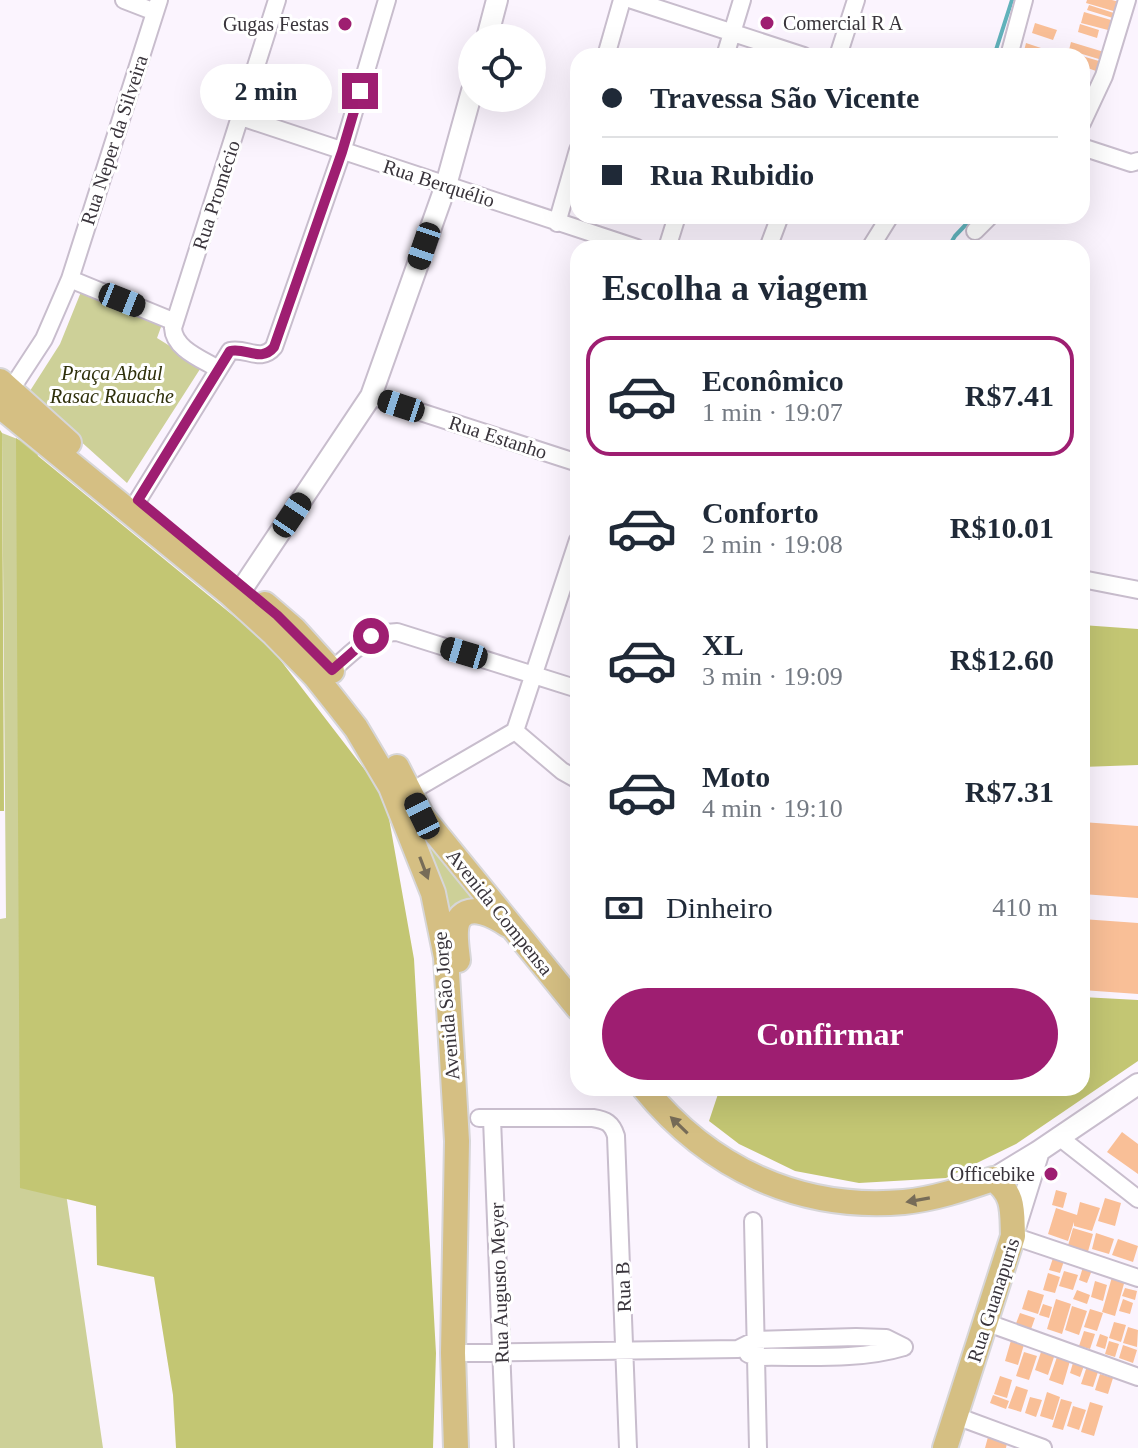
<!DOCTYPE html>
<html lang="pt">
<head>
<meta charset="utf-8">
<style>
	:root { --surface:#fff; --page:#f6f6f7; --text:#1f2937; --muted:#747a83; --line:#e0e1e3; --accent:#9e1e71 }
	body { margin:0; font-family:"Times New Roman",serif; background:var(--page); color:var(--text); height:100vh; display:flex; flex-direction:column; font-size:30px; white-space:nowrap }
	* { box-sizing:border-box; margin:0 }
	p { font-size:26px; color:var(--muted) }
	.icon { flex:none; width:44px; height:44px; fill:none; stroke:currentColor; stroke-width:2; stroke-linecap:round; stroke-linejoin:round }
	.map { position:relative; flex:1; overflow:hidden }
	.drawer { position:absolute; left:570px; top:240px; width:520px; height:856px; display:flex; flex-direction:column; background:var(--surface); border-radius:24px; box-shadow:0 8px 32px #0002 }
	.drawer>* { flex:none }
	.banner { position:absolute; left:570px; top:48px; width:520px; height:176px; border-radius:24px; box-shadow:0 8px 32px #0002; display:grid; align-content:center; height:176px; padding:0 32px; background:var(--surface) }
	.controls { position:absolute; left:458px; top:24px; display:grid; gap:16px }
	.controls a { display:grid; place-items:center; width:88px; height:88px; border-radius:50%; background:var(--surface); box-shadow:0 8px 32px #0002; font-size:40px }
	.end { position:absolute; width:36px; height:36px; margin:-18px; border:10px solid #9e1e71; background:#fff; box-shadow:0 0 0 4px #fff }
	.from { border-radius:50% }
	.bubble { position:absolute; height:56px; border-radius:28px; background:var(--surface); box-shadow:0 8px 32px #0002; font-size:26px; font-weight:800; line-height:56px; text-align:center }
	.car { position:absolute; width:24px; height:48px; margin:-24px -12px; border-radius:10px; box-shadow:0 0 6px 2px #0007; background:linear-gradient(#222 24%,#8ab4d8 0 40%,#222 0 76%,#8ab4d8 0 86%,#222 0) }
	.banner b { display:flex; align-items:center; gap:28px; height:76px; font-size:30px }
	.banner b+b { border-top:2px solid var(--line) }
	.banner i { width:20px; height:20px; background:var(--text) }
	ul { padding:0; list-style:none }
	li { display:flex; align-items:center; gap:24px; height:120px; margin:0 16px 12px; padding:0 16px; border:4px solid transparent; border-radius:24px }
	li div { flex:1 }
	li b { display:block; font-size:30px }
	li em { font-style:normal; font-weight:800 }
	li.selected { border-color:var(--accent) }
	li>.icon { width:72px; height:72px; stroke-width:1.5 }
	h2 { padding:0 32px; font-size:36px; line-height:96px }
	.pay { display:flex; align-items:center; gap:20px; height:88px; padding:0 32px; font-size:30px }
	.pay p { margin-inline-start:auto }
	.button { display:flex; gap:16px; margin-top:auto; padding:16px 32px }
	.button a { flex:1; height:92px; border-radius:48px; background:var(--accent); color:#fff; font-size:32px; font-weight:800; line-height:92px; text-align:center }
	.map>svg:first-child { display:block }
	.green { fill:#cdd098 }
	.forest { fill:#c3c673 }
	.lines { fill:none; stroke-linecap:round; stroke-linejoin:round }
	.stream { stroke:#61b2bb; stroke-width:4 }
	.building { fill:#f9bf97 }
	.minor-casing { stroke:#c8bdcd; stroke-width:20 }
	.tertiary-casing { stroke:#c8bdcd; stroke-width:24 }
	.primary-casing { stroke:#d7d6d8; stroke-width:28 }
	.minor { stroke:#fff; stroke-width:16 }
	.tertiary { stroke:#fff; stroke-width:20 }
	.primary { stroke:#d5bf83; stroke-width:24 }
	.oneway { fill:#776c58 }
	.route { stroke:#9e1e71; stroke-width:10 }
	.poi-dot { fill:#9e1e71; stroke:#fff; stroke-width:3 }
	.labels { text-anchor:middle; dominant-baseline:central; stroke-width:6; stroke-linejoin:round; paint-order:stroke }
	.poi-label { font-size:20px; fill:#39343b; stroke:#fff; text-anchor:end }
	.street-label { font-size:20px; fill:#39343b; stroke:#fff }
	.park-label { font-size:20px; font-style:italic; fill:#2e2f0a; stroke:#fff }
</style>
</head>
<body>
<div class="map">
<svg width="1138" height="1448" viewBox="0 0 1138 1448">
	<rect width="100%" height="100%" fill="#fbf4fe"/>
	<!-- green -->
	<path class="green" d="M83 287 165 316 157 338 202 366 127 483 28 394 60 344Z
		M2 433 38 447 26 918 103 1448H0V919L6 918Z
		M424 828 489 910 470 906 453 966Z"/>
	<!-- forest -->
	<path class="forest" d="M0 430 2 433 4 811H0Z
		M16 438 268 644 385 796 414 959 436 1353 433 1448H176L173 1395 154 1277 97 1265 96 1206 20 1188Z
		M1082 625 1138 629V765L1082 767Z
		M1082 997 1138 1000V1061L1016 1144 946 1178 859 1183 795 1171 739 1144 709 1121 720 1088H1082Z"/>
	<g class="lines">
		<!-- stream -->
		<path class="stream" d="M994 56 1012 0
			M948 248 955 236 974 216"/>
	</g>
	<!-- building -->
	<path class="building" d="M1087 0H1112L1123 3 1120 13 1086 3Z
		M1089 5 1117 14 1116 19 1087 10Z
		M1084 12 1111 20 1108 30 1081 23Z
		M1035 23 1057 30 1053 40 1032 33Z
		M1080 24 1099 30 1097 38 1078 32Z
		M1071 42 1104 52 1102 60 1069 50Z
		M1026 43 1056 53 1055 56H1038L1024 51Z
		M1082 56 1099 61 1096 71 1082 66Z
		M1082 822 1138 826V898L1082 894Z
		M1082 919 1138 923V994L1082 990Z
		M1122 1132 1138 1144V1174L1107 1152Z
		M1056 1190 1067 1193 1063 1208 1052 1205Z
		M1105 1198 1121 1203 1115 1226 1098 1221Z
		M1080 1202 1100 1208 1092 1231 1074 1226V1222L1068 1241 1048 1234 1056 1208 1077 1215Z
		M1073 1228 1093 1234 1087 1255 1067 1249Z
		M1096 1233 1114 1239 1109 1254 1092 1249Z
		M1118 1239 1138 1246 1133 1262 1112 1255Z
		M1053 1258 1064 1261 1060 1273 1049 1270Z
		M1083 1267 1092 1270 1087 1283 1079 1280Z
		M1064 1271 1078 1275 1073 1290 1059 1286Z
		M1048 1273 1060 1277 1055 1293 1043 1290Z
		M1112 1277 1125 1280 1115 1316 1102 1312Z
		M1095 1281 1107 1285 1103 1301 1091 1297Z
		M1125 1288 1137 1291 1135 1300 1122 1296Z
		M1028 1290 1044 1295 1038 1314 1022 1309Z
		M1077 1290 1090 1295 1087 1304 1073 1299Z
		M1056 1299 1071 1304 1062 1334 1047 1329Z
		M1123 1299 1133 1303 1130 1314 1119 1311Z
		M1043 1304 1052 1307 1049 1318 1039 1315Z
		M1072 1306 1087 1311 1079 1335 1065 1330Z
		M1090 1309 1103 1313 1097 1331 1084 1327Z
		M1020 1313 1035 1318 1030 1332 1015 1326Z
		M1114 1322 1126 1325 1121 1342 1109 1338Z
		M1128 1327 1138 1330 1137 1347 1123 1343Z
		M1084 1331 1095 1334 1090 1349 1079 1346Z
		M1100 1334 1108 1337 1105 1349 1096 1346Z
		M1012 1337 1025 1341 1018 1365 1005 1361Z
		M1109 1341 1119 1344 1115 1357 1105 1354Z
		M1123 1345 1137 1350 1133 1363 1119 1358Z
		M1043 1346 1056 1351 1048 1375 1035 1370Z
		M1024 1352 1037 1356 1029 1380 1016 1376Z
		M1075 1356 1086 1360 1080 1377 1070 1373Z
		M1057 1357 1070 1361 1063 1385 1049 1380Z
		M1087 1366 1099 1369 1093 1387 1081 1384Z
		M1100 1374 1113 1378 1108 1394 1095 1390Z
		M1000 1376 1012 1380 1007 1398 994 1394Z
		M1016 1386 1028 1390 1021 1412 1008 1408Z
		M1047 1392 1060 1397 1053 1420 1040 1416Z
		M993 1395 1009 1401 1006 1409 990 1403Z
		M1030 1397 1042 1400 1036 1417 1025 1413Z
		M1061 1399 1072 1402 1063 1430 1052 1427Z
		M1090 1402 1103 1406 1094 1436 1081 1432Z
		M1073 1406 1086 1410 1079 1430 1067 1426Z
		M988 1437 1007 1443 1006 1448H985Z"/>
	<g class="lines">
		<defs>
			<path id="minor" d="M124 0 155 12
				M632 0 804 56
				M606 56 622 0
				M725 56 742 0
				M838 56 856 0
				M1009 56 1024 0
				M241 117 637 248
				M1082 123 1104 76 1127 0
				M1082 147 1131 163 1138 161
				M557 223 578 150
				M975 231 990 216
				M667 248 677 216
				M768 248 780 216
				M870 248 890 216
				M70 279 175 322
				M218 369C202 359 174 349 173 328L277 0
				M10 391 44 339 70 279 159 0
				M371 396 578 463
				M138 500 230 351C246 347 261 363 274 347L342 152 387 0
				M1082 579 1138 590
				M332 670C352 653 369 632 397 632L578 689
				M515 731 562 771 578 780
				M410 792 515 731 578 540
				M479 1118H593C606 1120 612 1123 616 1136L628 1448
				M492 1119 505 1448
				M1059 1137 1138 1199
				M753 1221 758 1448
				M1013 1236 1138 1278
				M985 1322 1138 1377
				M464 1353 738 1349 756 1340 856 1337 886 1338 904 1347
				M748 1354 756 1357C804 1356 858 1361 904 1347
				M956 1416 1043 1448"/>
			<path id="tertiary" d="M487 38 497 0
				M244 586 371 396 446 185 472 91
				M993 1179 1039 1151 1138 1084
				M1015 1228 1039 1151"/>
			<path id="primary" d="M0 381 69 443
				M0 406 229 593 274 634 315 676 338 705 356 728 391 787 433 893 446 957 457 1141 453 1353 456 1448
				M265 604 294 629 332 671
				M397 767 422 816 578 1008
				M458 960C457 949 453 929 459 919 470 902 496 917 508 925
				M644 1088C709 1168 799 1211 904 1202 934 1199 964 1189 993 1179 1015 1194 1012 1212 1013 1236L945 1448"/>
		</defs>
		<!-- minor casing -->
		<use href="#minor" class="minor-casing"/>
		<!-- tertiary casing -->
		<use href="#tertiary" class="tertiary-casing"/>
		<!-- primary casing -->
		<use href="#primary" class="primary-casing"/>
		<!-- minor -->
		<use href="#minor" class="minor"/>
		<!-- tertiary -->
		<use href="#tertiary" class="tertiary"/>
		<!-- primary -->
		<use href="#primary" class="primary"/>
	</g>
	<!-- one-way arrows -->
	<defs><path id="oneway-solid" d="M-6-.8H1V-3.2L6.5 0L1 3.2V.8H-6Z" transform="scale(2)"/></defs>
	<g class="oneway">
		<use href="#oneway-solid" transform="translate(424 868) rotate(69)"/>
		<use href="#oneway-solid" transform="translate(679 1125) rotate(-136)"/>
		<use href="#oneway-solid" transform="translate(918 1200) rotate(170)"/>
	</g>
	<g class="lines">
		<!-- route -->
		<path class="route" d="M360 91 342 152 274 347C261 363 246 347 230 351L138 500 277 615 332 670 371 636"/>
	</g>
	<!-- markers -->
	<g class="poi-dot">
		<circle cx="767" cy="23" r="8"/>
		<circle cx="345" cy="24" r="8"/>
		<circle cx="1051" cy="1174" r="8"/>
	</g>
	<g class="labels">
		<!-- poi labels -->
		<g class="poi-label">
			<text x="783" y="23" text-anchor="start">Comercial R A</text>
			<text x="329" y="24">Gugas Festas</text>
			<text x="1035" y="1174">Officebike</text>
		</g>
		<!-- street labels -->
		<g class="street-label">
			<text transform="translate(114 140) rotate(-72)">Rua Neper da Silveira</text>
			<text transform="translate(439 183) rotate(18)">Rua Berquélio</text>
			<text transform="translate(216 195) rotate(-72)">Rua Promécio</text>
			<text transform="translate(498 437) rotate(18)">Rua Estanho</text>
			<text transform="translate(500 912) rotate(51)">Avenida Compensa</text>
			<text transform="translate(446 1006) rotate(-95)">Avenida São Jorge</text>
			<text transform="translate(499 1283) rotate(-92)">Rua Augusto Meyer</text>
			<text transform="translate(623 1287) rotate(-92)">Rua B</text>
			<text transform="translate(993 1300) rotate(-72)">Rua Guanapuris</text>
		</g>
		<!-- park labels -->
		<g class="park-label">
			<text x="112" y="373">Praça Abdul<tspan x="112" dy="23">Rasac Rauache</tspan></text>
		</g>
	</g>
</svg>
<div class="controls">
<a><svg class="icon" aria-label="locate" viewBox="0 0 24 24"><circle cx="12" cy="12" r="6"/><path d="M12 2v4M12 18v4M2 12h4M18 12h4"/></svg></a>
</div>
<i class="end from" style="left:371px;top:636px"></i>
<i class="end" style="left:360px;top:91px"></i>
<div class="bubble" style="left:200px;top:64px;width:132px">2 min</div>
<i class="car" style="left:424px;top:246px;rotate:199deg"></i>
<i class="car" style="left:122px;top:300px;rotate:112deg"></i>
<i class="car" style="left:401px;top:406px;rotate:288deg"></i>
<i class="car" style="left:292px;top:515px;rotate:34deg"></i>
<i class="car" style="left:464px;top:653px;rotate:287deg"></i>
<i class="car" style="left:422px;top:816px;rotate:334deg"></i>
<div class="banner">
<b><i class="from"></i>Travessa São Vicente</b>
<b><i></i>Rua Rubidio</b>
</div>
<section class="drawer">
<h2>Escolha a viagem</h2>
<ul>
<li class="selected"><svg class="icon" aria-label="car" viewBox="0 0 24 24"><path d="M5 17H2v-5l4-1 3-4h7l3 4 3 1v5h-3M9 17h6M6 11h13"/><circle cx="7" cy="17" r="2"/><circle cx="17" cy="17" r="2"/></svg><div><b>Econômico</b><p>1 min · 19:07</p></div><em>R$7.41</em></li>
<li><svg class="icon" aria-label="car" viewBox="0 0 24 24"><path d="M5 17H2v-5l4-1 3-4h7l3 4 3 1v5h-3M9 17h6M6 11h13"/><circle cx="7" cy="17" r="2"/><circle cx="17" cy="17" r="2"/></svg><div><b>Conforto</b><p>2 min · 19:08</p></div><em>R$10.01</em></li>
<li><svg class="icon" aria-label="car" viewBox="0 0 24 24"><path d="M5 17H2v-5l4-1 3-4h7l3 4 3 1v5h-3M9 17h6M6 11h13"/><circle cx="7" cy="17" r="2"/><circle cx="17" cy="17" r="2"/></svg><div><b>XL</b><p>3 min · 19:09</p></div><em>R$12.60</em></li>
<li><svg class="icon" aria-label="car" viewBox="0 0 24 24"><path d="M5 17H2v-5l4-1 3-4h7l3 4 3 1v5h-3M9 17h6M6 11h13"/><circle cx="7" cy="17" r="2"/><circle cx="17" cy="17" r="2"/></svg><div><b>Moto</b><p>4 min · 19:10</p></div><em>R$7.31</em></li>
</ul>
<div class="pay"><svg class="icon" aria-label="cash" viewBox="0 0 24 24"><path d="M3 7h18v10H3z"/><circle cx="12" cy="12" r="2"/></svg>Dinheiro<p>410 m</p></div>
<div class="button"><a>Confirmar</a></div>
</section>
</div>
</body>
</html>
